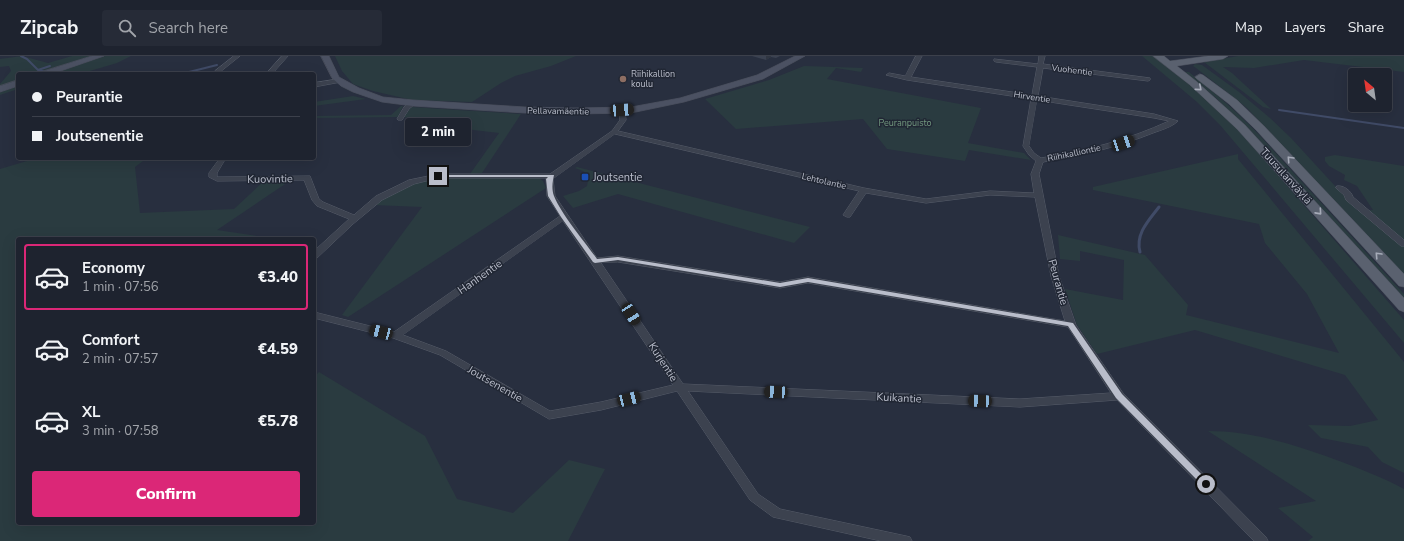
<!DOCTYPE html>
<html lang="en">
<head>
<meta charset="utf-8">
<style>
	:root { --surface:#1e232f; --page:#262b37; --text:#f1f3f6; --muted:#a1a4aa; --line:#3c404b; --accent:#db2777 }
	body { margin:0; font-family:"Nunito Sans",sans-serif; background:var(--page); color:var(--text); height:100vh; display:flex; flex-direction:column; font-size:15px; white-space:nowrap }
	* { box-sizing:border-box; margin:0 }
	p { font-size:13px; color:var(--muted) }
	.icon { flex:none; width:22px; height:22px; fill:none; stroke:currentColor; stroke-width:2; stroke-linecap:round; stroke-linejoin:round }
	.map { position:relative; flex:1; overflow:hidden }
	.drawer { position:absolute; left:16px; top:181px; width:300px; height:288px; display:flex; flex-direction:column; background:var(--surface); border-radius:4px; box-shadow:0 4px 16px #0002,0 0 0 1px var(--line) }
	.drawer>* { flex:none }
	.guide { position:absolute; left:16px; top:16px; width:300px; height:88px; border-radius:4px; box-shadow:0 4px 16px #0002,0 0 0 1px var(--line); display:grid; align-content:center; height:88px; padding:0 16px; background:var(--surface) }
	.needle { width:26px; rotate:331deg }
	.tools { position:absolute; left:1348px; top:12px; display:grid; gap:8px }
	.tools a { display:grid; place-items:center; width:44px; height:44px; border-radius:4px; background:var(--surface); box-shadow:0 4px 16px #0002,0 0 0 1px var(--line); font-size:20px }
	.end { position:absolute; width:18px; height:18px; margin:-9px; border:5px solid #b9bdca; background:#111; box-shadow:0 0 0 2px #111 }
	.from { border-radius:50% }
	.bubble { position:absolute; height:28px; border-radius:4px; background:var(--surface); box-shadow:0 4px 16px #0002,0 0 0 1px var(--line); font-size:13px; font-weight:800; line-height:28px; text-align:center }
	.car { position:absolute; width:12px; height:24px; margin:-12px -6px; border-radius:5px; box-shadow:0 0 3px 1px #0007; background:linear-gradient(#222 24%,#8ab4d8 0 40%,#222 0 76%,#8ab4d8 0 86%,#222 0) }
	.guide b { display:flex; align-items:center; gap:14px; height:38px; font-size:15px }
	.guide b+b { border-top:1px solid var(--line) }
	.guide i { width:10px; height:10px; background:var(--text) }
	ul { padding:7px 0 0; list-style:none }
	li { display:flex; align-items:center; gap:12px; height:66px; margin:0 8px 6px; padding:0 8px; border:2px solid transparent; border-radius:4px }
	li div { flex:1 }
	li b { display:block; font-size:15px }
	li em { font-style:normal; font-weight:800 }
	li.on { border-color:var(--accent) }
	li>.icon { width:36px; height:36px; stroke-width:1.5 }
	.action { display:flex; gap:8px; margin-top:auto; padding:8px 16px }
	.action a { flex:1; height:46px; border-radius:4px; background:var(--accent); color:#fff; font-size:16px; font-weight:800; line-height:46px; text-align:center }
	header { display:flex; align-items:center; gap:24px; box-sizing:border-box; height:56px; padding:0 20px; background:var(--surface); border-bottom:1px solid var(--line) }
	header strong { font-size:19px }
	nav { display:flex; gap:22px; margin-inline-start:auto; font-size:14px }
	.search { width:280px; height:36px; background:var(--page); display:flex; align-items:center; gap:10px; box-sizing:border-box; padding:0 14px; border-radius:4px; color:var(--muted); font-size:15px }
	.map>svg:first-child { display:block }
	.green { fill:#2a3b40 }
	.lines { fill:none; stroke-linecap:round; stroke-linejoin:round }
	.stream-far1 { stroke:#404b67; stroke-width:2 }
	.stream { stroke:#404b67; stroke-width:3 }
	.street-casing { stroke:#575d6a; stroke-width:1 }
	.secondary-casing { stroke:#464b58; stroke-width:1 }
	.primary-casing { stroke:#464b58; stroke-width:1 }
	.street { fill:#3c424f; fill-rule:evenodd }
	.secondary { fill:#4b5162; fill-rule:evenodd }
	.primary { fill:#5a616f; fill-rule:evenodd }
	.wall { fill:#3b4251 }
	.shaded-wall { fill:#303642 }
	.oneway { stroke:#a6abb8 }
	.route { fill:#b9bdca }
	.education-dot { fill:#8d6e63; stroke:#212734; stroke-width:1.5 }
	.transit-dot { fill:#1a4fb4; stroke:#212734; stroke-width:1.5 }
	.labels { text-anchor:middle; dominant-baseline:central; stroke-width:3; stroke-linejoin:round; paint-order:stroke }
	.far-street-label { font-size:9px; fill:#b9bdca; stroke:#212734 }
	.far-poi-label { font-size:9px; fill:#b9bdca; stroke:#212734; text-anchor:start }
	.far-park-label { font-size:9px; fill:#72987f; stroke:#212734 }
	.street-label { font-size:11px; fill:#b9bdca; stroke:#212734 }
	.poi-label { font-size:11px; fill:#b9bdca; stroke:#212734; text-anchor:start }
</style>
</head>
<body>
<header>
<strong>Zipcab</strong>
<div class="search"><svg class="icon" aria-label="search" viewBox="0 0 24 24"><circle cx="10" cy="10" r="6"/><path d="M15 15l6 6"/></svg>Search here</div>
<nav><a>Map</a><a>Layers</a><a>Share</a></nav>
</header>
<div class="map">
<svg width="1404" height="485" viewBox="0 0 1404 485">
	<rect width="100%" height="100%" fill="#282f3f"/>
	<!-- green -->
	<path class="green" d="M22 0 48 7 72 0H131L117 7 90 15 85 18H18V33L0 39V28L11 15 9 10 0 11V3Z
		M335 0H576L551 10 515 20 501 27 472 46 412 44 373 35 353 28 342 15Z
		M1142 0H1154L1201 37 1242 78 1404 264V287L1220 69 1197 46Z
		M1238 0H1404V16L1304 4 1254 12 1223 11 1232 17 1271 53 1263 51 1204 6Z
		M1195 8 1202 9 1239 36 1270 62 1291 82 1358 155 1373 154 1357 130 1344 124 1345 119 1329 110 1325 105V101L1335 99 1404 110V222L1247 52 1196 12 1193 10Z
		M804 10 863 12 861 16 836 12 827 23 981 52 968 87 1024 97 1031 104 969 94 965 105 887 93 863 63 736 73 705 43 769 24Z
		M1184 16H1189C1215 37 1240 58 1263 83L1404 238V246L1256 82 1216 42Z
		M353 40 366 43 314 50V46Z
		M401 50H403L398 61 314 62V60L391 59Z
		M411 51 521 58 482 117 470 118 499 77 448 71 404 61Z
		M1238 98V103L1404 306V417L1382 406 1368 391 1321 382 1308 369 1350 370 1378 364 1345 319 1195 274 1097 298 1077 269 1065 233 1123 244 1124 204 1080 195V205L1060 203 1058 179 1145 199 1188 249 1186 259 1339 297 1307 238 1265 187 1259 168 1093 134V131Z
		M37 102H147L135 111 140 157 234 153 266 123 294 122 217 174 257 180 253 183H18V467H314V321L319 316 425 380 457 443 513 457 569 404 605 413 568 485H0V113Z
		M577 111 810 171 794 187 618 138 573 152 563 140 579 135 587 130 589 120 583 115 575 112Z
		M538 121 543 125 546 132 348 261 342 259 422 151 373 149C417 112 484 122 538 121Z
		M1208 375C1254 375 1299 390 1342 406 1363 414 1384 422 1404 433V485H1308L1313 481 1278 452 1316 445Z"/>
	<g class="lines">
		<!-- stream-far1 -->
		<path class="stream-far1" d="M21 0 27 3 38 14 55 18
			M38 14 50 10
			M189 16 217 9
			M1279 54 1404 72"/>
		<!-- stream -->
		<path class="stream" d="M1140 196C1135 178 1149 164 1159 151"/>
		<defs>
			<path id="street" d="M234 0H240L220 16 221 18H215V15Z
				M282 0H288L272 18H266Z
				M916 0H922L911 21 1032 39 1037 11 996 6 994 5V3L1038 8 1039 0H1045L1043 8 1150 22V24L1148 25 1043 12 1038 40 1154 58 1178 65C1172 71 1161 74 1153 77 1118 91 1081 100 1043 106L1039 118 1059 220 1076 269 1123 337 1266 481 1268 485H1254L1117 344 1020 351 688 335 758 438 780 453 906 480 910 481 912 485H881L773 461 750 444 677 335 601 354 549 363 440 299 393 282 314 262V256L394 276 560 160 547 140 546 122H438L414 128 382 144 353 168 317 202 314 203V195L349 163 317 150 312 144 304 124 217 125 209 121V117L220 102H226L217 117V120L218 121 310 120 319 143 323 146 354 159 376 140 409 124 438 118H550L612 75 620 64 619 54 622 52 625 54 626 64 618 75 864 132 926 143 990 135 1034 137 1031 118 1036 105 1029 99 1023 90 1031 43 907 24 886 19 889 17 905 20ZM1037 44 1154 62 1169 65C1128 84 1085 95 1041 102L1034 97 1029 90ZM615 78 859 135 843 159 847 161H850L866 137 926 147 990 139 1035 141 1051 220 1065 265 808 221 780 226 618 200 597 202 555 140 553 123ZM563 165 673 329 601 346 550 355 446 295 403 279ZM618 206 780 232 808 227 1068 271 1111 337 1020 343 683 328 601 207Z
				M339 23 342 25 341 26 314 31V27Z
				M411 46 416 47 409 53 402 64H398L397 63 404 51Z
				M1337 130C1344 129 1351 135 1353 141L1404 184V190H1401L1346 144 1344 139 1336 132Z"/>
			<path id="secondary" d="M92 0H104L52 18H40L41 16Z
				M321 0H329L339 21 359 32 383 41 413 44 525 51 574 52 631 51 680 42 757 19 795 0H805L763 23 684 46 631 57 574 58 525 57 413 50 382 46 353 36 341 30 332 22Z
				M18 24V30L0 36V30Z"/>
			<path id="primary" d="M1153 0H1164L1170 5 1208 0H1228L1223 3 1177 10 1196 25 1245 69 1404 242V256L1399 254 1237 73 1190 29Z
				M1200 18 1203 19 1237 44 1264 70 1404 218V231L1399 230 1256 74 1229 48 1197 23 1195 21Z"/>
		</defs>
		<!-- street casing -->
		<use href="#street" class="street-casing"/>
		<!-- secondary casing -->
		<use href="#secondary" class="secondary-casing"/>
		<!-- primary casing -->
		<use href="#primary" class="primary-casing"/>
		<!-- street -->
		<use href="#street" class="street"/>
		<!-- secondary -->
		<use href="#secondary" class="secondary"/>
		<!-- primary -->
		<use href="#primary" class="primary"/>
	</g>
	<!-- wall -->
	<path class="wall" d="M752 0H780L776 2 771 1 766 4Z"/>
	<!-- shaded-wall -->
	<path class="shaded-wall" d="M766 0H771V1L766 4Z"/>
	<!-- one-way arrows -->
	<defs><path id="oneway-chevron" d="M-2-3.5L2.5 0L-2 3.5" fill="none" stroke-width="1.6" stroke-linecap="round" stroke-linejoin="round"/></defs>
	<g class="oneway">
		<use href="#oneway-chevron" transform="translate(1199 32) rotate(41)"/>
		<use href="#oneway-chevron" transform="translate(1290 103) rotate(-133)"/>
		<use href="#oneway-chevron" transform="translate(1319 156) rotate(48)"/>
		<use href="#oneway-chevron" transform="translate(1378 199) rotate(-133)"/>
	</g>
	<!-- route -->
	<path class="route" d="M438 119H554C553 124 551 132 554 140 561 158 585 186 597 203L618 201 780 227 808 222 1073 267 1122 338 1211 428 1206 432 1204 431 1116 342 1068 270 808 226 780 231 618 204 595 207 593 206 561 161 548 140 546 123 548 121H436V120Z"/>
	<!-- markers -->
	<circle class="education-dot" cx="623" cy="23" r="4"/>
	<rect class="transit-dot" x="581" y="117" width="8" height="8" rx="2"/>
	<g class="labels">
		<!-- far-street labels -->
		<g class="far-street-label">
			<text transform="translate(1072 14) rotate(7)">Vuohentie</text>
			<text transform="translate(1032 41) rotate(9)">Hirventie</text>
			<text transform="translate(558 55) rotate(1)">Pellavamäentie</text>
			<text transform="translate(1074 97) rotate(-12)">Riihikalliontie</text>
			<text transform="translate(824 125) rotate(13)">Lehtolantie</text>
		</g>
		<!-- far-poi labels -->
		<g class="far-poi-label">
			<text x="631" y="18">Riihikallion<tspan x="631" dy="10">koulu</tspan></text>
		</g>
		<!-- far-park labels -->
		<g class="far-park-label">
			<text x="905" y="67">Peuranpuisto</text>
		</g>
		<!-- street labels -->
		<g class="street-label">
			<text transform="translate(1286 120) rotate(48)">Tuusulanväylä</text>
			<text transform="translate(270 123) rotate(-1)">Kuovintie</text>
			<text transform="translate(480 221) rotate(-35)">Hanhentie</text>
			<text transform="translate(1058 226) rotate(74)">Peurantie</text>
			<text transform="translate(663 306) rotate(57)">Kurjentie</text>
			<text transform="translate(495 328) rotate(30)">Joutsenentie</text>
			<text transform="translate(899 342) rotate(3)">Kuikantie</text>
		</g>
		<!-- poi labels -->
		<g class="poi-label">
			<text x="593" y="121">Joutsentie</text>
		</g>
	</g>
</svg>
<div class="tools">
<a><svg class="needle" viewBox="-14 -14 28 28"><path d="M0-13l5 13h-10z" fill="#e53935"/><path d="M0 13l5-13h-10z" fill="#a1a4aa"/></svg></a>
</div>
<i class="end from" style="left:1206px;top:428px"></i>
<i class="end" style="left:438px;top:120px"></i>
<div class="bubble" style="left:405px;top:62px;width:66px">2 min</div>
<i class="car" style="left:622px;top:54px;rotate:86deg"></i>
<i class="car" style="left:1123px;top:87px;rotate:71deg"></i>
<i class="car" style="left:631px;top:258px;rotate:147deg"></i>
<i class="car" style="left:381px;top:276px;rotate:285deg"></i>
<i class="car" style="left:776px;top:336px;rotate:273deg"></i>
<i class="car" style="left:629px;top:343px;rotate:76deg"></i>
<i class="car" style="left:980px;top:345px;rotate:272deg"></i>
<div class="guide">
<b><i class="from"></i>Peurantie</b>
<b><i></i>Joutsenentie</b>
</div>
<section class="drawer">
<ul>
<li class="on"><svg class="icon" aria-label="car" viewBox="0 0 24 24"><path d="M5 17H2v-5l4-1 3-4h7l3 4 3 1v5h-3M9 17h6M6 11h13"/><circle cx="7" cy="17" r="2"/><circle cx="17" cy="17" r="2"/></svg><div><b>Economy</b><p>1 min · 07:56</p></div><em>€3.40</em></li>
<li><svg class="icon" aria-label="car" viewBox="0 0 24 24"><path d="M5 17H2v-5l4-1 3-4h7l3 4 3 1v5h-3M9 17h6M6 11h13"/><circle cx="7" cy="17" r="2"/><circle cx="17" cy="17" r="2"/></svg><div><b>Comfort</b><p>2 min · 07:57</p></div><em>€4.59</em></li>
<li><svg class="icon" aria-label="car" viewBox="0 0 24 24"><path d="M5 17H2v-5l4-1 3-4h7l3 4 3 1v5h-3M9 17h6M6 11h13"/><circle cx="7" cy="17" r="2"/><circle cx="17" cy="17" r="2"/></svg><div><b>XL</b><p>3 min · 07:58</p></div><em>€5.78</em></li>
</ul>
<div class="action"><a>Confirm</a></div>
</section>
</div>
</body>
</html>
